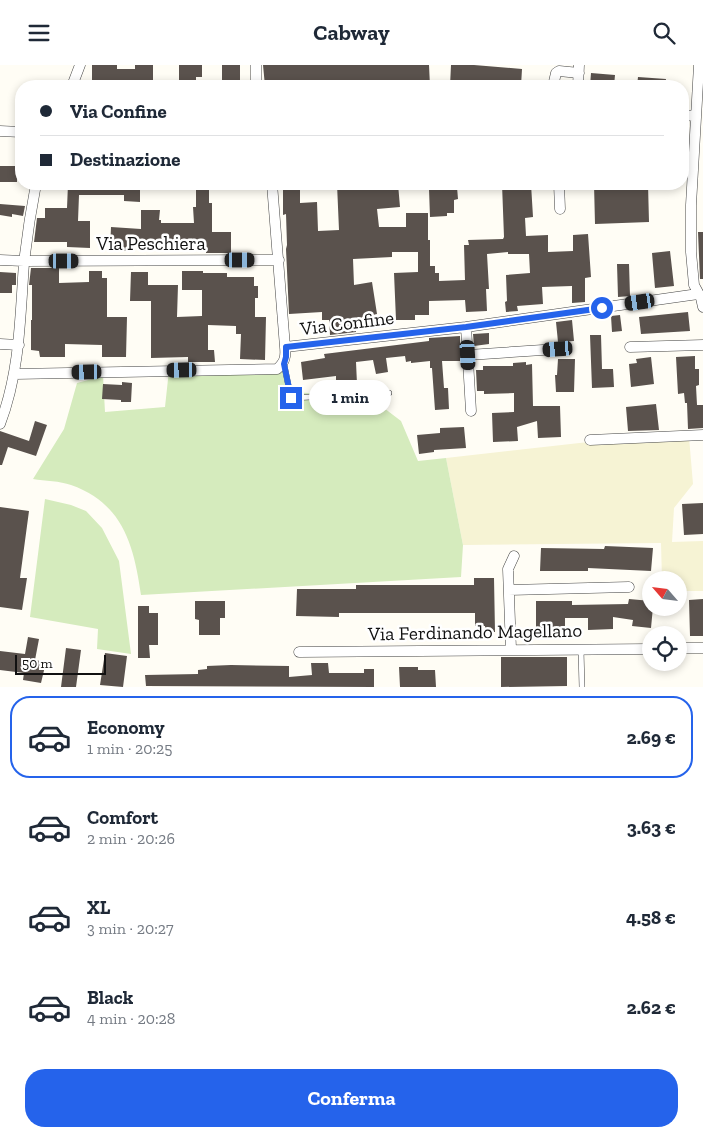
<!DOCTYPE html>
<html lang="it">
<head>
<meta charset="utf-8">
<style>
	:root { --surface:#fff; --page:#f2f2f3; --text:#1f2937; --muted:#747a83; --line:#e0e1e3; --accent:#2563eb }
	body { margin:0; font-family:"Zilla Slab",serif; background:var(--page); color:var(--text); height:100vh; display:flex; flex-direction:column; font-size:19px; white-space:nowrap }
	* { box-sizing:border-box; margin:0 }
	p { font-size:16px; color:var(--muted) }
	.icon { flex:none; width:28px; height:28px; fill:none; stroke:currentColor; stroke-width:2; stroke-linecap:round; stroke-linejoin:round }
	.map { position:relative; height:622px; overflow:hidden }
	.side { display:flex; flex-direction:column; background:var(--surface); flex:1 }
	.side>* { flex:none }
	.banner { position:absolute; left:15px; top:15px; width:674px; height:110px; border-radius:20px; box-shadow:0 2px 8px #0003; display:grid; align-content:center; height:110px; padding:0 25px; background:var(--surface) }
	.needle { width:32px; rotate:298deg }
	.fabs { position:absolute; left:642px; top:506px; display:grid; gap:10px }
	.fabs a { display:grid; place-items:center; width:45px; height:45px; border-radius:50%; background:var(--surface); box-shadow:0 2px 8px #0003; font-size:25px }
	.scale { position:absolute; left:15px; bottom:12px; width:91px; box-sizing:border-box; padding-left:5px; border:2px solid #111; border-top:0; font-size:14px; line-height:18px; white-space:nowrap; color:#111; -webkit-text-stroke:4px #fff; paint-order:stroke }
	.end { position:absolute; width:22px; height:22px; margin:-11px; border:6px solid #2563eb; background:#fff; box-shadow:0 0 0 2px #fff }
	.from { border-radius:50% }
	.bubble { position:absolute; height:35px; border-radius:18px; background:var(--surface); box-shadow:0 2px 8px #0003; font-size:16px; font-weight:700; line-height:35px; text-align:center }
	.car { position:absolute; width:15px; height:30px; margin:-15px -8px; border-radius:6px; box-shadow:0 0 4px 1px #0007; background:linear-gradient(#222 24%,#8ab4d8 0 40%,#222 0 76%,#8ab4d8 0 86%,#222 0) }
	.banner b { display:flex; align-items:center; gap:18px; height:48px; font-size:19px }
	.banner b+b { border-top:1px solid var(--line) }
	.banner i { width:12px; height:12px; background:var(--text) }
	ul { padding:9px 0 0; list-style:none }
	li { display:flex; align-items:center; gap:15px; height:82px; margin:0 10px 8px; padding:0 15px; border:2px solid transparent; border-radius:20px }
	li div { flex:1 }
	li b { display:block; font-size:19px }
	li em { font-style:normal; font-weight:700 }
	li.selected { border-color:var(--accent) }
	li>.icon { width:45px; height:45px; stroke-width:1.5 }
	.button { display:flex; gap:10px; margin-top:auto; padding:10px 25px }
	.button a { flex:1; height:58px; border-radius:20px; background:var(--accent); color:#fff; font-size:20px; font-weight:700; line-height:58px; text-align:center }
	header { display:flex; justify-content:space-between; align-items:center; height:65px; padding:0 25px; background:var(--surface); font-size:22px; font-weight:700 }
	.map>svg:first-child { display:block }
	.farmland { fill:#f6f3d4 }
	.green { fill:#d5ebbd }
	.building { fill:#5a524d }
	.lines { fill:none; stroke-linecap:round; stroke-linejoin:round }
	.lane-casing { stroke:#444; stroke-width:6 }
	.street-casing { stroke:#444; stroke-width:11 }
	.lane { stroke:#fff; stroke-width:5 }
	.street { stroke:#fff; stroke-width:10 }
	.route { stroke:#2563eb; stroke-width:6 }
	.labels { text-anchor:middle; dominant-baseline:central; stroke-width:5; stroke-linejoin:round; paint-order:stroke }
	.street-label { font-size:19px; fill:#111; stroke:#fff }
</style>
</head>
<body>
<header><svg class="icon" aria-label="menu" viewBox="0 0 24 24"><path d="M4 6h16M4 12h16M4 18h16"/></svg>Cabway<svg class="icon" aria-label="search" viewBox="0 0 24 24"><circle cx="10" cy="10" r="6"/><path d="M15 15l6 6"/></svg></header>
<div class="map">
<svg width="703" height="622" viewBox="0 0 703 622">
	<rect width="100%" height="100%" fill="#fffdf5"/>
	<!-- farmland -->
	<path class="farmland" d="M660 369 689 372 693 419 674 443 672 477 703 476V526H679V515H662L661 478 463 480 446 393Z"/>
	<!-- green -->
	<path class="green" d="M169 305H284L292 327 341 330 376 337 401 356 418 396 446 393 463 480 461 512 141 530C134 481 123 438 71 420 60 416 45 416 33 414L64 364 77 318 103 311 105 347 165 342Z
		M45 434 71 440 86 446 102 463 119 496 131 589 97 584 98 564 30 552Z"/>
	<!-- building -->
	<path class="building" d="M92 0H117V4H135V0H153V21L92 20Z
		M179 0H202V12H196V20L181 21V16H179Z
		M222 0H240V21H225V16H222Z
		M263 0H429L430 21H265Z
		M451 0H474L522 4 521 21H450Z
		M591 8 615 10 614 21H590Z
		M638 12 666 14 665 21H637Z
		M0 101H17V117H0Z
		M68 119H105V121L140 122V137L124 136V130H79L78 156H90V183L67 182V177H34L37 153H45V143H67Z
		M196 119H209V138H212V167H231V188H206V180H130V186L110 185 111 162 141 164V145H160L159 155H161V158H194L193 142H196Z
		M337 119H347L348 125 366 124V119H398L400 142 377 144 379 162H406V148H428V175H430V201H435V208H439V216L465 215 464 180H469L468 175 503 174 504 172 502 119H531L533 152 525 153 526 171 548 170V187L573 186V170L588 169 591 212 585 213V237L572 238V221L542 222 543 239 517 241 518 246 506 247 505 237 507 236 506 210 530 208 529 189H508V187L487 189 489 224H486L487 246 466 247 465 235 429 236V250H415V255H396L394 208 418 207V187H392V192L353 194 354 220 372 217 377 249 373 250 374 258 356 260V267L330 270 329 255H322V247L289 249 286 184 287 180 286 149 283 150V121H300V138L317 137 318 166 339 165Z
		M436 119H453V122H457L458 134 454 135V148H447V151L430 152 429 124 436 123Z
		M594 119H648L649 157 595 159Z
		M0 139 25 141 23 151 12 149V152L0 150Z
		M698 167H703V214H700Z
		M670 186 674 221 655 223 652 188Z
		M617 199H629L630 231 618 232Z
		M31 203H59V218L89 217V206H102V213H107V252H127L126 292H102V280L65 279V292H40L39 286 31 285V255H32V220H29Z
		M182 206H203V208H227V212H254V221H258V233H255V252H266L265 295 240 294 241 269H236V261L208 260V285H214L215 297H188V292L151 293V236H130L131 207H148V220H178L177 252 202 251V225H182Z
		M0 207 16 208V220H12V228H0Z
		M688 247 690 266 641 269 639 252Z
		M620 250 622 266 612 267 611 251Z
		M572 255 574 276 558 277 556 257Z
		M489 268V279L474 281 473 269Z
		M590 270H601L602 304H613L614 322 592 323Z
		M460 271V296H442L444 323H448L449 344 435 345 432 303H430V296L411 298V296L406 297 405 291 386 293 388 307 376 309 373 295 356 297 357 319 336 320V311L303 315 301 297 325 293 324 289 429 276V273Z
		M695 291V304H699V320L696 321 697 340H703V363L688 364 687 338H685L684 328 678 329 676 292Z
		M651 292 654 319 631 322 629 299 637 298 636 294Z
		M558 294H575L574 327H556L555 310H557Z
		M526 297V300L532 299 533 341H560L561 372 538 373 537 356 517 362 518 376 493 377 492 348 514 347V328L484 329V326H477L476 305H483V301H513V298Z
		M122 317 132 318 131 337H121V335L102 334 103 319 122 320Z
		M656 339 659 365 628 366 626 342Z
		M35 356 47 360 36 391 8 382 2 400H0V366L29 376Z
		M464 362 466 383 434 385V387L419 389 417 370 440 368V363Z
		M703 438V469L684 470 682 439Z
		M0 442 29 446 20 513H27L22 545 0 542Z
		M605 481 653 483 651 506 588 503V506H540L541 483 604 484Z
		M474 513H494L495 567H485V561H475V548H339V552L296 551 297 524H356V520H474Z
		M629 534 651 536V542H653L651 563 632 561 633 555 613 552V564L588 565V553H565V565H536V536H572V540L628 539Z
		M703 534V571H690L689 535Z
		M195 536H225V553H220V570H199V555L195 554Z
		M138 541H149V548H158V580H149L150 593H138Z
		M28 572 39 574 35 595 46 597 41 618 23 615 24 608 0 605V586L25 589Z
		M66 583 81 585 76 622H61Z
		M105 588 127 591 123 622 100 620Z
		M501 592H567V621L501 622Z
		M311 598H328L329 608H364V604H374V622L146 621 145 610 198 609V605L207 604V601L231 600 289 601V612L312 610Z
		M399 602H418V605H435L436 622H400Z"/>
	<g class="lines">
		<defs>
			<path id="lane" d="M284 299 291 333 389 328
				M581 585 582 622"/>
			<path id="street" d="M699 0 691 140V187L694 220 701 233 703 242
				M72 21 80 0
				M256 21V0
				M553 21 556 8 559 6 579 8
				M578 21 579 0
				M682 50 696 51
				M0 66 21 67
				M559 119 560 144
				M0 195 24 196 279 195
				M466 262 471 346
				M0 279 19 280
				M285 282 466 262 698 229
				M630 282 703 280
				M468 290 558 284
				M15 309 277 304C285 297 286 292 285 282L272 119
				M0 359C20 307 20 253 24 198 27 171 31 145 36 119
				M590 375 703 370
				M509 525 629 522
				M679 583H703
				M511 584 508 504 514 491
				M299 587 651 584"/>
		</defs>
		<!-- lane casing -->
		<use href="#lane" class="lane-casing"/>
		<!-- street casing -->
		<use href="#street" class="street-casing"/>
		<!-- lane -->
		<use href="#lane" class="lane"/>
		<!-- street -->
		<use href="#street" class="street"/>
	</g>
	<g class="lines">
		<!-- route -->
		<path class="route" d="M291 333 284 299 286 292V282L466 262 602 243"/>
	</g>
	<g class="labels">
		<!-- street labels -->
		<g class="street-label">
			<text x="151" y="178">Via Peschiera</text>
			<text transform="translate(347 258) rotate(-7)">Via Confine</text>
			<text transform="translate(475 567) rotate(-1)">Via Ferdinando Magellano</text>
		</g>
	</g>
</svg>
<div class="fabs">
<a><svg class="needle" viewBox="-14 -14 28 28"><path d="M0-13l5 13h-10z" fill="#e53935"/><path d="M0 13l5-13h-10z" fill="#747a83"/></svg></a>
<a><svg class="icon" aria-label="locate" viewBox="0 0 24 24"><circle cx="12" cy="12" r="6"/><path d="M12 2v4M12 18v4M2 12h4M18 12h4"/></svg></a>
</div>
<div class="scale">50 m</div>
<i class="end from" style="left:602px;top:243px"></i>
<i class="end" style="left:291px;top:333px"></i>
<div class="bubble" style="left:309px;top:315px;width:82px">1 min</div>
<i class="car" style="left:240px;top:195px;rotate:90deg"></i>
<i class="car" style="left:64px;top:196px;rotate:90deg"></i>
<i class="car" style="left:640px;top:237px;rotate:262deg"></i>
<i class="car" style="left:558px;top:284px;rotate:266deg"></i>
<i class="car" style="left:468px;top:290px;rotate:177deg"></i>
<i class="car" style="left:182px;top:305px;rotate:269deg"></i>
<i class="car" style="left:87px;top:307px;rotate:269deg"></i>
<div class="banner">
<b><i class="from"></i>Via Confine</b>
<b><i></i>Destinazione</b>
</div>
</div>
<section class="side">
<ul>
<li class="selected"><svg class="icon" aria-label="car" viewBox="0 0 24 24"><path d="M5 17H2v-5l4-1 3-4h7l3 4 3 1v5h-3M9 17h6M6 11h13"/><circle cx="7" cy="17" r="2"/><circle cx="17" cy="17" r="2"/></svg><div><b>Economy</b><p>1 min · 20:25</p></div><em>2.69 €</em></li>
<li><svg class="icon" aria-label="car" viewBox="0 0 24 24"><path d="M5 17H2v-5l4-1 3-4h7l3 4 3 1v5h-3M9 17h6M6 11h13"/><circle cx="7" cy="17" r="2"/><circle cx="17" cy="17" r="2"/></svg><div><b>Comfort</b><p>2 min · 20:26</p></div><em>3.63 €</em></li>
<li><svg class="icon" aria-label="car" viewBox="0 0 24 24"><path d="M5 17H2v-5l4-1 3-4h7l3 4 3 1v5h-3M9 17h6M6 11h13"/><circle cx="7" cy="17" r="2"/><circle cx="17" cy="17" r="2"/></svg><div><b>XL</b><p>3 min · 20:27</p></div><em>4.58 €</em></li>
<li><svg class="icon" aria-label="car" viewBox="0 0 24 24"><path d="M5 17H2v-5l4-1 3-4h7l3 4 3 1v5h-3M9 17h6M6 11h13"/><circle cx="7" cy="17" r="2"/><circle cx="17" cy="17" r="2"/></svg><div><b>Black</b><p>4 min · 20:28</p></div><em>2.62 €</em></li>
</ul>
<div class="button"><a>Conferma</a></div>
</section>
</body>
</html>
